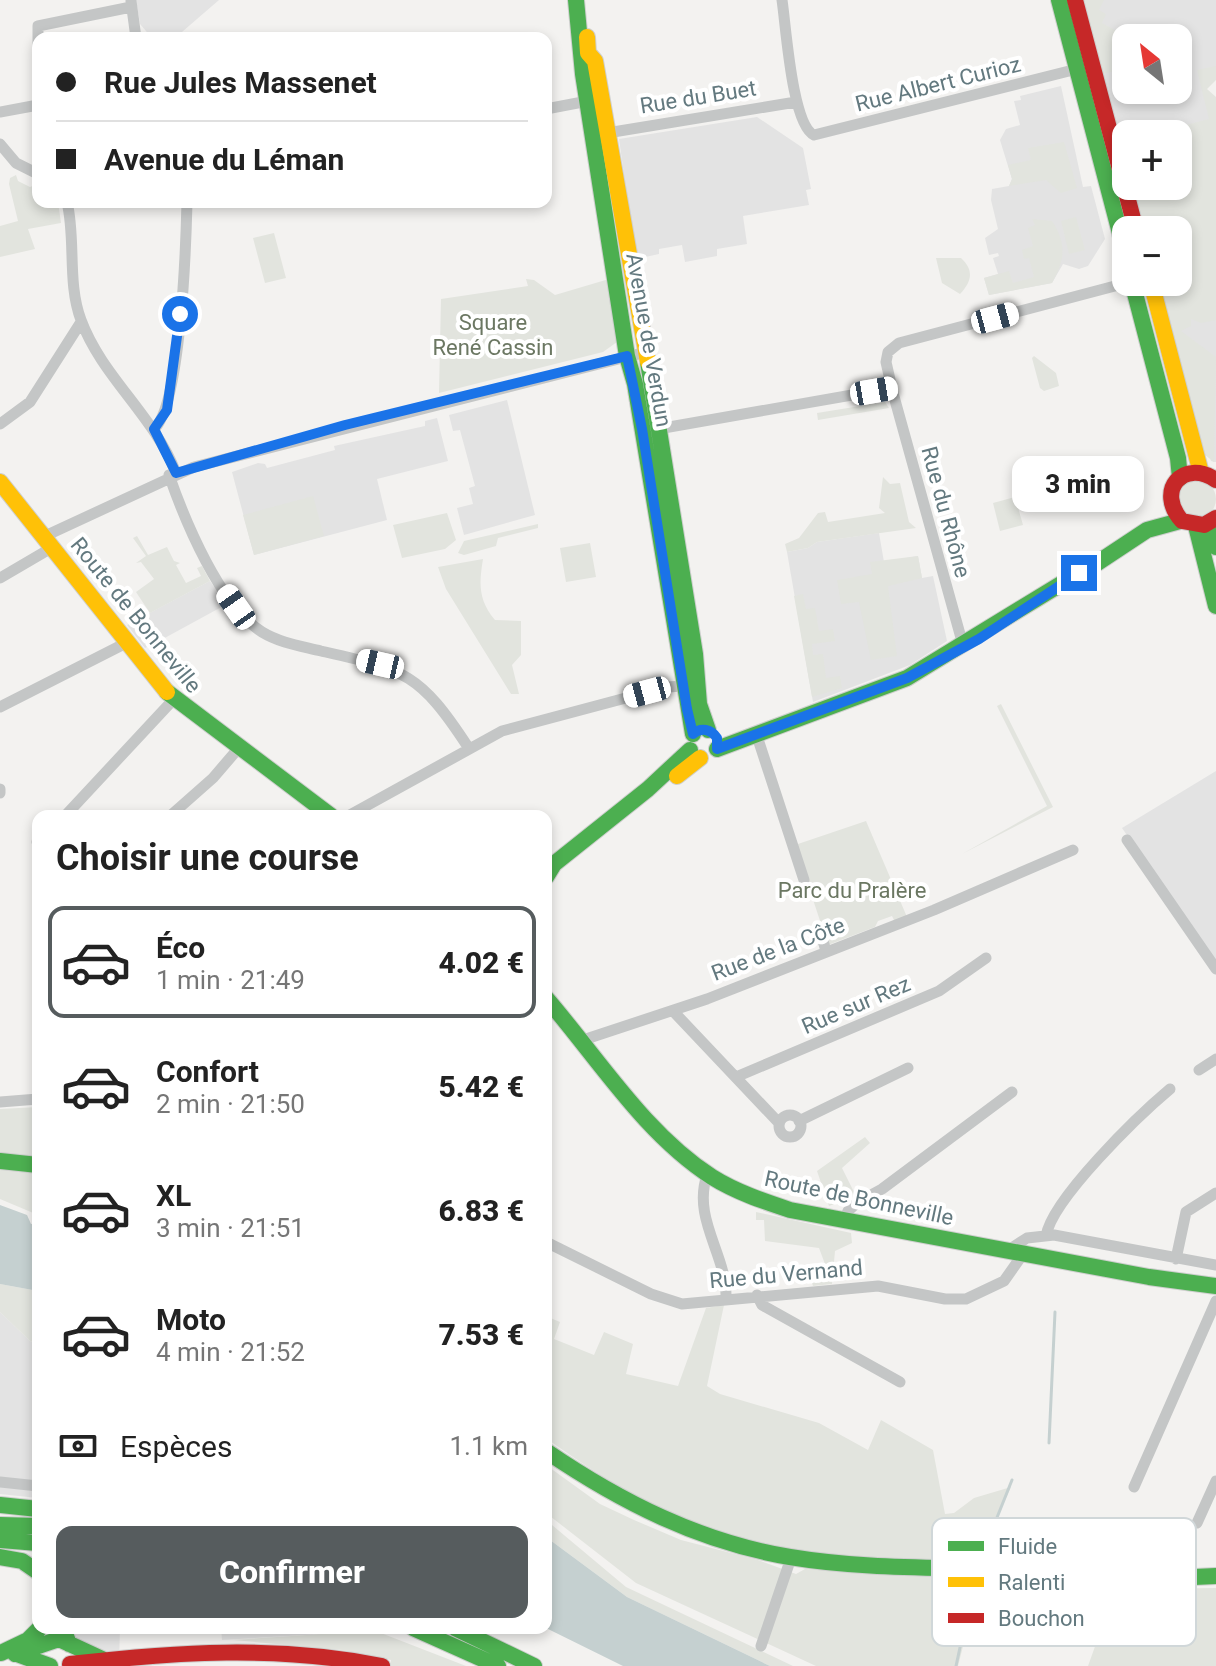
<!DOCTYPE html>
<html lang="fr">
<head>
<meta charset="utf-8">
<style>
	:root { --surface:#fff; --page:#f2f2f2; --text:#222; --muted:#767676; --line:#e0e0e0; --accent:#565c5e }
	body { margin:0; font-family:Roboto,sans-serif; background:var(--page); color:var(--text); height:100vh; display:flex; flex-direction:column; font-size:30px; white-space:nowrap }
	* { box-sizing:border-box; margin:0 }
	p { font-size:26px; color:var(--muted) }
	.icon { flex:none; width:44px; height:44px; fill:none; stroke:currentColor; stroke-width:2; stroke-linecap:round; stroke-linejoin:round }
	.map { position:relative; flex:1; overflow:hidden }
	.panel { position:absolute; left:32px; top:810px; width:520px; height:824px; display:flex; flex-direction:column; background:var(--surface); border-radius:16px; box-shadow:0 4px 12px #0003 }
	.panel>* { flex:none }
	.top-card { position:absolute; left:32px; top:32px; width:520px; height:176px; border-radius:16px; box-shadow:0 4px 12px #0003; display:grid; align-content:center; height:176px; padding:0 24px; background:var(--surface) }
	.needle { width:52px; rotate:330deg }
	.tools { position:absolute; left:1112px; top:24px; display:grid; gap:16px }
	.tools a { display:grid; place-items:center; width:80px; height:80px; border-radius:16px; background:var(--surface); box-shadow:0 4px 12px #0003; font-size:40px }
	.end { position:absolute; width:36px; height:36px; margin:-18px; border:10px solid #1a73e8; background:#fff; box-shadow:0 0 0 4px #fff }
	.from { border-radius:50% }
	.bubble { position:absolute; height:56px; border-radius:16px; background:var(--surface); box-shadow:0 4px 12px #0003; font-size:26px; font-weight:800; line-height:56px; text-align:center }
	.car { position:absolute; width:24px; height:48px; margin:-24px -12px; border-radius:10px; box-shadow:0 0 6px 2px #0007; background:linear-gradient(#fff 24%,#345 0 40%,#fff 0 76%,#345 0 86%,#fff 0) }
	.top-card b { display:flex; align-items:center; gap:28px; height:76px; font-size:30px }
	.top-card b+b { border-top:2px solid var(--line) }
	.top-card i { width:20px; height:20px; background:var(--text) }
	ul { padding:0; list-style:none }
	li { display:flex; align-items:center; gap:24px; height:112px; margin:0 16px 12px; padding:0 8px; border:4px solid transparent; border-radius:16px }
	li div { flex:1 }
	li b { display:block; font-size:30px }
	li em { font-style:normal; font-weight:800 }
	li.selected { border-color:var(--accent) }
	li>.icon { width:72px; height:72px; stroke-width:1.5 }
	h2 { padding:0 24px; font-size:36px; line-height:96px }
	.pay { display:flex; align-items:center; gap:20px; height:88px; padding:0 24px; font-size:30px }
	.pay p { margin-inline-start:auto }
	.primary-button { display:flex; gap:16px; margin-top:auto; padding:16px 24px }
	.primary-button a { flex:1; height:92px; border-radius:16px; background:var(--accent); color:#fff; font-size:32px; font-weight:800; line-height:92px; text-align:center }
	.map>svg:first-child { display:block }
	.built { fill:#e3e3e3; fill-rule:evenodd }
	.green { fill:#e2e4de }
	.water { fill:#c5d0d0 }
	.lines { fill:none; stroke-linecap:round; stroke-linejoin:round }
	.stream { stroke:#c5d0d0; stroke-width:3 }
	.fast-casing { stroke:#cecfce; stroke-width:18 }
	.slow-casing { stroke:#cecfce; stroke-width:18 }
	.jam-casing { stroke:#cecfce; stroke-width:18 }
	.street { stroke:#c4c6c6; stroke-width:11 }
	.fast { stroke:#4caf50; stroke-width:16 }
	.slow { stroke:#ffc107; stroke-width:16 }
	.jam { stroke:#c62828; stroke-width:16 }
	.route { stroke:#1a73e8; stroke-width:10 }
	.labels { text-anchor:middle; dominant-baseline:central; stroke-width:8; stroke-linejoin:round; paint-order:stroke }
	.street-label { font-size:22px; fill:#63797f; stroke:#fff }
	.park-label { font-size:22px; fill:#6b7762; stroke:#fff }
	.key { fill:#fff; stroke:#d0d7d9; stroke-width:2 }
	.key-label { font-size:22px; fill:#63797f }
</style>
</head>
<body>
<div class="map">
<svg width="1216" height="1666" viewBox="0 0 1216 1666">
	<rect width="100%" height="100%" fill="#f3f2f0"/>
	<!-- built -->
	<path class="built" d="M136 0H219L175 38H152L140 24Z
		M1083 0H1216V69L1203 82 1216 118 1151 134H1126V140L1120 142ZM1126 38H1178V90H1126Z
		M1061 86 1083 187 1091 186 1105 239 1088 266 1079 269 1063 264 1052 283 989 295 984 278 998 274 993 258 999 256 998 253 989 255 985 238 998 229 991 200 992 189 1009 186 1012 179 1000 140 1006 129 1020 125 1014 101 1021 100 1020 96Z
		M757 117 803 148 811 189 806 190 809 205 743 216 747 244 717 249V256L685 262 682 245 659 249V254L636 259 619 139Z
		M1216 298V462H1214L1211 461 1182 368 1180 314Z
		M507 400 535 515 464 535 457 508 473 504 469 488 475 486 460 430 453 431 449 415Z
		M437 418 448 461 377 479 387 520 254 555 232 472 258 463 265 464 267 468 335 450 334 446 425 426V421Z
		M879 533 884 562 918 556 922 578 933 576 947 641 910 665 813 702 787 552 808 548 817 542Z
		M210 581 227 604 161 640 145 648 127 625Z
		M1216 771V964L1122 828Z
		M0 1312 30 1341 38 1344V1498L0 1494Z
		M71 1628H120L119 1662 92 1666Z
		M221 1628H323L322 1634 222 1640Z"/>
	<!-- green -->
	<path class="green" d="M1083 0H1104L1099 10 1106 14 1102 23 1122 34 1117 43 1126 48 1125 68 1103 74Z
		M1216 66V80L1207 89 1216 97V320L1201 323 1191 319V326L1181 331 1216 357 1214 462 1205 455 1156 282H1178V230H1143L1131 186H1178V134H1151L1209 119 1197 70Z
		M1064 142 1077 188 1061 193 1046 180 1009 186 1012 179 1008 165 1031 160 1028 148Z
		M16 175 18 181 30 187 38 184V202H58L61 223 28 229 35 249 0 257V226L18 221 9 184 10 178Z
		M1076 217 1085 250 1069 254 1061 221Z
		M1032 219 1052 221C1067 244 1065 260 1052 283L989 295 984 278 1009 271 1013 283 1034 277 1029 258 1024 259 1022 250 1033 246 1028 228 1035 225Z
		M274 233 286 278 265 283 253 238Z
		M936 258H961C975 271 971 282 960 294L942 283Z
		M526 279 534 280 555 295 609 279 617 342 603 352 439 393 441 299 528 286Z
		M1034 356 1056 373 1059 386 1044 391 1040 388 1032 358Z
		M885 402 889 408 818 420 817 413Z
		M883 477 890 484 900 483 909 522 916 528 817 542 808 548 787 552 785 544 799 538 818 513 825 512 828 522 885 513 879 508Z
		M1178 499a19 19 0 1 1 38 0a19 19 0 1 1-38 0Z
		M313 496 324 536 254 555 243 515Z
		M1015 497 1023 525 1000 531 993 503Z
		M447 513 456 540 445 549 402 558 393 525Z
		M538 524V528L498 538 496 546 464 555 458 553 464 541Z
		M137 536 148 555 167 547 174 561 180 563 176 565 186 583 201 576 197 568 202 566 210 581 150 613 136 592 154 579 141 562 136 563 146 556 133 538Z
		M590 543 596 577 566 582 560 548Z
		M918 556 922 578 888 586 897 656 871 660 859 602 841 604 837 580 872 574 870 562Z
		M483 559C479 583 478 600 495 620L521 621V655L512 665 519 694H511L446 589 438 567Z
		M803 594 806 609 815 608 819 631 833 629 835 641 812 644 813 655 823 654 826 678 840 676 842 688 812 697 794 596Z
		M1001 704 1053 807 962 854 1047 806 997 706Z
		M866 821 907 917 895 922 892 916 878 921 875 927 828 945 795 845Z
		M38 1107V1158L0 1154V1109Z
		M865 1137 870 1143 842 1168 856 1196 829 1206 817 1171Z
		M0 1169 38 1173V1215L0 1199Z
		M756 1212 851 1233 852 1243 835 1251 832 1284 813 1286 808 1271 825 1264 819 1248 765 1241 764 1220H756Z
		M0 1284 38 1291V1344L30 1341 0 1312Z
		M724 1305 707 1386 720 1394 819 1423 868 1450 881 1420 933 1450 945 1514 954 1513 974 1498 1011 1487 991 1530 982 1561C906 1558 827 1559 752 1541 676 1522 609 1484 546 1438L548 1317 560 1322 554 1339 594 1355 604 1332 633 1344 626 1374 678 1386 706 1308Z
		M546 1465 600 1504 634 1520 681 1540 758 1560 796 1574 805 1569 1063 1584 1069 1590 1216 1588V1666H1088L1112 1599 1071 1601 1064 1621 1034 1606 1011 1584 978 1587 958 1666H816L636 1583 546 1513Z
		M546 1520 626 1587 793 1666H770L627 1597 546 1537Z
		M323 1628H368L466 1666H390L391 1660 342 1650 233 1640 321 1634Z"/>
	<!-- water -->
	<path class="water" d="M0 1205 27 1215 31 1224 38 1223V1291L0 1284Z
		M546 1537 627 1597 770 1666H623L546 1628Z"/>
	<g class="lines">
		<!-- stream -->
		<path class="stream" d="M1049 1443 1055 1312
			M980 1560 1012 1480
			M956 1666 975 1578"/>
		<defs>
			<path id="fast" d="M576 0 583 74 627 356 635 384 693 734
				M1059 0 1126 256
				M1132 282 1178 458 1180 478
				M648 362 695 654 699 704 708 730
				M1211 522 1216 547
				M1196 526 1216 606
				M1073 579 1147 530 1180 521
				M167 692 331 816
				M717 749 907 678 1079 573
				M546 877 554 864 648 789 690 750
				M546 998C598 1058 644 1133 712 1177 736 1192 763 1201 790 1210L1149 1277 1216 1286
				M0 1161 38 1165
				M546 1451C621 1502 700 1542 790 1557 862 1569 936 1567 1009 1570 1078 1573 1147 1580 1216 1576
				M0 1505 38 1509
				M0 1525 38 1526
				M0 1540 38 1543
				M0 1557 22 1561 38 1572
				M63 1628 69 1644
				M413 1628 498 1666
				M455 1628 534 1666
				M1 1653 28 1640 40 1628
				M15 1654 59 1639 102 1659
				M17 1654 50 1666"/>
			<path id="slow" d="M587 37 588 53 595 61 648 362
				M1151 282 1201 473
				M0 482 167 692
				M677 776 700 758"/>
			<path id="jam" d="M1075 0 1136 230
				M1216 480C1183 458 1155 491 1182 521L1204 525 1216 518
				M70 1664C175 1652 277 1645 382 1666"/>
		</defs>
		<!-- fast casing -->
		<use href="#fast" class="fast-casing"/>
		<!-- slow casing -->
		<use href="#slow" class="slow-casing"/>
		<!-- jam casing -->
		<use href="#jam" class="jam-casing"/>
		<!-- street -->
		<path class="street" d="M782 0C786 26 792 125 814 135L1077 69
			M131 1 136 38
			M38 75V26L131 7
			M546 109 588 101
			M0 112 38 105
			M607 133 796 102
			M0 144 16 163 38 174
			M67 202C76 239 67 283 81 320 102 377 154 415 176 473
			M0 424 30 402 81 322
			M154 429C181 405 186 243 187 202
			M658 429 892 388
			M169 475C185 521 220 606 262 632 280 643 301 646 321 651 405 670 419 672 468 747
			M45 536 194 467 646 352
			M0 578 53 547
			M963 645 893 393 886 362 888 352 899 343 1130 282
			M0 707 128 642
			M756 733 804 880
			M0 789V793
			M65 816 173 700
			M170 816 213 778 237 750
			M348 816 502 731 667 687 684 686
			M1127 840 1216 969
			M37 842H38
			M820 931 826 951
			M673 1011 779 1123
			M583 1040 707 999 934 910 1073 850
			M1199 1070 1216 1059
			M736 1077 939 991 986 958
			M0 1102 38 1099
			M779 1126a11 11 0 1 1 22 0a11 11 0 1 1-22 0Z
			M799 1121 908 1068
			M707 1175C692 1219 727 1255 726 1297
			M845 1220 848 1211 858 1202 882 1189 1012 1092
			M1046 1236C1052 1199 1139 1115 1170 1089
			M546 1242 651 1294 682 1304 878 1286 945 1299H966L1004 1281 1023 1254
			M1007 1251 1027 1238 1054 1235 1216 1265
			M1176 1259 1186 1212 1216 1193
			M757 1295 762 1305 900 1382
			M0 1482 38 1486
			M1134 1487 1216 1301
			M1197 1523 1216 1481
			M761 1646 791 1558"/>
		<!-- fast -->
		<use href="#fast" class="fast"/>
		<!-- slow -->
		<use href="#slow" class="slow"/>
		<!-- jam -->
		<use href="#jam" class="jam"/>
	</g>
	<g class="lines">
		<!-- route -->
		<path class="route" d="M180 314 167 410 154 429 176 473 345 425 627 356 642 429 687 709 693 734C701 727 711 729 717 738V749L907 678 979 639 1079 573"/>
	</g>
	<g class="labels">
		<!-- street labels -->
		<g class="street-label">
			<text transform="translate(938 84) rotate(-14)">Rue Albert Curioz</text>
			<text transform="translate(698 97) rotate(-9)">Rue du Buet</text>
			<text transform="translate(649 340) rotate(80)">Avenue de Verdun</text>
			<text transform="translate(946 512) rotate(75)">Rue du Rhône</text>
			<text transform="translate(136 615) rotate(51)">Route de Bonneville</text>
			<text transform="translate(778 949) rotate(-21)">Rue de la Côte</text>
			<text transform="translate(856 1005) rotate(-23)">Rue sur Rez</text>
			<text transform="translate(859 1198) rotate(12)">Route de Bonneville</text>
			<text transform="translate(786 1274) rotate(-5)">Rue du Vernand</text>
		</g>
		<!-- park labels -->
		<g class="park-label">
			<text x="493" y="322">Square<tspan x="493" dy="25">René Cassin</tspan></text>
			<text x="852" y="890">Parc du Pralère</text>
		</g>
	</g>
	<!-- legend -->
	<rect x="932" y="1518" width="264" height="128" rx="12" class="key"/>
	<rect x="948" y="1541" width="36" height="10" fill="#4caf50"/>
	<rect x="948" y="1577" width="36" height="10" fill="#ffc107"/>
	<rect x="948" y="1613" width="36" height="10" fill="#c62828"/>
	<g class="key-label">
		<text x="998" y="1554">Fluide</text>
		<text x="998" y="1590">Ralenti</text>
		<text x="998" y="1626">Bouchon</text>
	</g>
</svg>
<div class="tools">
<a><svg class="needle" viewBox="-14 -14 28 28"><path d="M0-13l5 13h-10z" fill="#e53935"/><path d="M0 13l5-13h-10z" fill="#767676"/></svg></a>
<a>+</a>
<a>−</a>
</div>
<i class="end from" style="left:180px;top:314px"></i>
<i class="end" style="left:1079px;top:573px"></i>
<div class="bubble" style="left:1012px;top:456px;width:132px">3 min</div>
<i class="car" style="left:995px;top:318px;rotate:75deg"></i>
<i class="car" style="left:874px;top:391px;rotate:80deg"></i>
<i class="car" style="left:236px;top:607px;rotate:325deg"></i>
<i class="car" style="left:380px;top:664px;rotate:283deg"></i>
<i class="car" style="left:647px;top:692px;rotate:255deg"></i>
<div class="top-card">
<b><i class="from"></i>Rue Jules Massenet</b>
<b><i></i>Avenue du Léman</b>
</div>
<section class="panel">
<h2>Choisir une course</h2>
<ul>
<li class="selected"><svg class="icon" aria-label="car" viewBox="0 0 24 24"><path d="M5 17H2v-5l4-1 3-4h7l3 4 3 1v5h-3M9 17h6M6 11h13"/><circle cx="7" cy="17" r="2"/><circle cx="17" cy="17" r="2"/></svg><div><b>Éco</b><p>1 min · 21:49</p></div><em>4.02 €</em></li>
<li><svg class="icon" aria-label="car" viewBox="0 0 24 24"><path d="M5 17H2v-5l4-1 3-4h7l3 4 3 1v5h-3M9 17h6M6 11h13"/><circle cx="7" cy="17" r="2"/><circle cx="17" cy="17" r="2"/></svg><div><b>Confort</b><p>2 min · 21:50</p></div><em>5.42 €</em></li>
<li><svg class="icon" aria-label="car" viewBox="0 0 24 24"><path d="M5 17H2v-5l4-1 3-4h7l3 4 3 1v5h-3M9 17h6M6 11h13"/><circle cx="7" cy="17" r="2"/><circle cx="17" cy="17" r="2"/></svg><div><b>XL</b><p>3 min · 21:51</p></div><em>6.83 €</em></li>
<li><svg class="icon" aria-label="car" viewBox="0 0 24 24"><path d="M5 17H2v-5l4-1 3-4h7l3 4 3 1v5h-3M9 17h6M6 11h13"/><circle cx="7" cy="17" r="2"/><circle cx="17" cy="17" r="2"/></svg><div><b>Moto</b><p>4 min · 21:52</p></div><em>7.53 €</em></li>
</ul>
<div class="pay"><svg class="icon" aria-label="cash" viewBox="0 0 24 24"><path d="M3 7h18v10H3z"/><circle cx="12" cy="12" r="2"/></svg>Espèces<p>1.1 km</p></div>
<div class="primary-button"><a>Confirmer</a></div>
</section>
</div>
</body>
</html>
